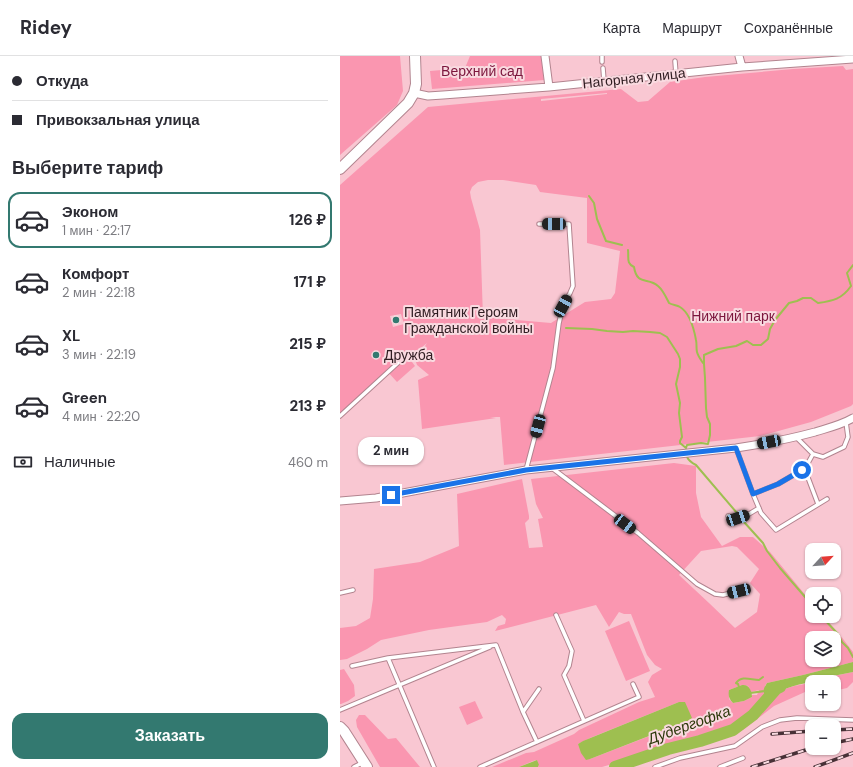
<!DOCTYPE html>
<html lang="ru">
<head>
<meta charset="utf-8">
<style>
	:root { --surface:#fff; --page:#f7f7f7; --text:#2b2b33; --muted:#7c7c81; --line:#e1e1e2; --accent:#337970 }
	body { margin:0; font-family:"DM Sans",sans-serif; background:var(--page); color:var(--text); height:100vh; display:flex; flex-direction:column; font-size:15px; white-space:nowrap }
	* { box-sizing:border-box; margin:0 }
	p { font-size:13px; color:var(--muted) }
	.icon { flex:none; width:22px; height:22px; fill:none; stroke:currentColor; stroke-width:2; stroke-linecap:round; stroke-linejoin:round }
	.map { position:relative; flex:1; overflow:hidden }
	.drawer { display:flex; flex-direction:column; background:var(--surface); width:340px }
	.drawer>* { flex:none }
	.top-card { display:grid; align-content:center; height:88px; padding:0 12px; background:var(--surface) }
	.needle { width:26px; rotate:64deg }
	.buttons { position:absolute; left:465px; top:487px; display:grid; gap:8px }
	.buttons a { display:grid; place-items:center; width:36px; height:36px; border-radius:8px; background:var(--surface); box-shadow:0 1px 3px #0004; font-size:20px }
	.end { position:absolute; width:18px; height:18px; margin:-9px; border:5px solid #1a73e8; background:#fff; box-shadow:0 0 0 2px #fff }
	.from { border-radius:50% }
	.bubble { position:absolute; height:28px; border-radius:12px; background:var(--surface); box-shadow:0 1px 3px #0004; font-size:13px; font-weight:700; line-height:28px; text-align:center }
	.car { position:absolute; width:12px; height:24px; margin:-12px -6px; border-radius:5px; box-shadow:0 0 3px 1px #0007; background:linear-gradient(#222 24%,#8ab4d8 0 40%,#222 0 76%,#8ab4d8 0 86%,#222 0) }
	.top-card b { display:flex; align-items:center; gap:14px; height:38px; font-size:15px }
	.top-card b+b { border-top:1px solid var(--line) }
	.top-card i { width:10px; height:10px; background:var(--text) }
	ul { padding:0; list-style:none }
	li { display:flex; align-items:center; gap:12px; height:56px; margin:0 8px 6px; padding:0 4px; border:2px solid transparent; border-radius:12px }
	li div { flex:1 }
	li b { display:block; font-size:15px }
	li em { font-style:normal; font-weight:700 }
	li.active { border-color:var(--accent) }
	li>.icon { width:36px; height:36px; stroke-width:1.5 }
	h2 { padding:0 12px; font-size:18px; line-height:48px }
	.pay { display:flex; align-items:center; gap:10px; height:44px; padding:0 12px; font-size:15px }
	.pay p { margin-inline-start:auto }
	.primary-button { display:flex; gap:8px; margin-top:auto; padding:8px 12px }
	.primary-button a { flex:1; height:46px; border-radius:12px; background:var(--accent); color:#fff; font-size:16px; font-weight:700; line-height:46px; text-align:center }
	header { display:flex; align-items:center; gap:24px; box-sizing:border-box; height:56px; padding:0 20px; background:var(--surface); border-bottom:1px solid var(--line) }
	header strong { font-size:19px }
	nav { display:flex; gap:22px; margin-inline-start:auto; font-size:14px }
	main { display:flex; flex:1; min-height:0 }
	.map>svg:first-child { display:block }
	.green { fill:#fa96b0; fill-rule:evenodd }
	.water { fill:#9ebf50 }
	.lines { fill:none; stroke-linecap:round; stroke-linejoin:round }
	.stream { stroke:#9ebf50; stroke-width:2 }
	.river { stroke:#9ebf50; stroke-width:12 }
	.lane-casing { stroke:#b2848f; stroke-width:5.5 }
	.street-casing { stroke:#b2848f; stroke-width:9 }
	.secondary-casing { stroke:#b2848f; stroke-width:12 }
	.lane { stroke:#fff; stroke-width:3.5 }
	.street { stroke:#fff; stroke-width:7 }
	.secondary { stroke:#fff; stroke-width:10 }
	.rail-casing { stroke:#483137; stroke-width:3.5 }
	.rail { stroke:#f9dae0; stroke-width:2; stroke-dasharray:6; stroke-linecap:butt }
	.route { stroke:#1a73e8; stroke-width:5 }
	.poi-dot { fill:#337970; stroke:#f9dae0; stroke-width:1.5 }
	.labels { text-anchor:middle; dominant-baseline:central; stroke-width:4; stroke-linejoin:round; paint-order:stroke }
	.park-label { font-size:14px; fill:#7c163d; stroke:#f9dae0 }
	.street-label { font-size:14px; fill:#301d22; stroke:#f9dae0 }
	.poi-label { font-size:14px; fill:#301d22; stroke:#f9dae0; text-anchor:start }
	.water-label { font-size:15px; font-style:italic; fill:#2d390b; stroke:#f9dae0 }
</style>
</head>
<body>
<header>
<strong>Ridey</strong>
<nav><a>Карта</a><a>Маршрут</a><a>Сохранённые</a></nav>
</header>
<main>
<section class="drawer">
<div class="top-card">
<b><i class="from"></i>Откуда</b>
<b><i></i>Привокзальная улица</b>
</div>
<h2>Выберите тариф</h2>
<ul>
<li class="active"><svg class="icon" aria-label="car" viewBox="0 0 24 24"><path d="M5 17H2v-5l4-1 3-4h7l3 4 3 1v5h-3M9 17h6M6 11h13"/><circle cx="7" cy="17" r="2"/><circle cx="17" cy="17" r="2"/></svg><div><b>Эконом</b><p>1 мин · 22:17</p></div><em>126 ₽</em></li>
<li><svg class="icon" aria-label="car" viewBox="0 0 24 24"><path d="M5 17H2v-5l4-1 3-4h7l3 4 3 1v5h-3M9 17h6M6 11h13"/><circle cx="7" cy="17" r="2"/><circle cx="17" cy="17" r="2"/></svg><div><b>Комфорт</b><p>2 мин · 22:18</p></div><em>171 ₽</em></li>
<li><svg class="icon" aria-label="car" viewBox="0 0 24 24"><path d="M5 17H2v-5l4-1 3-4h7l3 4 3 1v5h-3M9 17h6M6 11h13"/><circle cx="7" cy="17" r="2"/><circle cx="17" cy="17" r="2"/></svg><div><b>XL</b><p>3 мин · 22:19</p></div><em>215 ₽</em></li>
<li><svg class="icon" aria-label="car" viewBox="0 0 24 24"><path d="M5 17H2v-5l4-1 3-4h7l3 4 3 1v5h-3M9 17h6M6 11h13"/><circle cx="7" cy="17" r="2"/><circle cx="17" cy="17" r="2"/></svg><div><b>Green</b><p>4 мин · 22:20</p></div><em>213 ₽</em></li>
</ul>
<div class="pay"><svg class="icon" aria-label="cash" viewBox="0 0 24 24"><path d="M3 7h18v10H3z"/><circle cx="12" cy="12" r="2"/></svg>Наличные<p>460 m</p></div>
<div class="primary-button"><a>Заказать</a></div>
</section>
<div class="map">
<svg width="513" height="711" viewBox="0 0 513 711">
	<rect width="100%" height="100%" fill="#f9c7d2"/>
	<!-- green -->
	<path class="green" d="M0 0H60L63 35 57 49 0 99Z
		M130 0H201L204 24 92 33 90 15 125 12Z
		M503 10 506 14 513 13V348L511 350 471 366 420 380 164 409 160 361H150L156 362 82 373 78 324 89 319 77 309 74 300 83 293 87 287 69 302 75 310 57 326 47 315 0 357V129L88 51 281 33 298 46 308 45 330 26 365 21 453 13ZM267 37V38L201 45V43ZM148 124H163L196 129 200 136 247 142V187L280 195 275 237 271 243 245 246 211 267 143 261 140 174 131 142 130 136 132 131 138 126ZM61 258 64 268 53 271 50 260Z
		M334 407 356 410V437L361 461 382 490 400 481H413L430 496 472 547V560H483L500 579 513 596V606C507 607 503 609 498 610 475 616 451 622 427 627L425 630 431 642C442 631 457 629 472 627V636H465L434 650 403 674 351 690 347 683 338 687 328 689 294 700 286 704 262 711H198L197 704 193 705 179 711H152L186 697 194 696 234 678 239 674 299 646 315 641 308 626 312 619 322 613 315 609 307 599 291 558H284L279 556 269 571 256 549 155 575 158 570 165 568 166 563 162 559 147 566 89 574 41 584 27 593 7 603 0 604V572L16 570 30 562 33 543 34 513 80 506 119 490 117 438 182 423 189 460V463L185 467 189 492 203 491 198 463 203 462 196 448 191 423ZM392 490 397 491 419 513 410 527 420 538 417 556 395 572 369 547 339 519 361 495ZM472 582H494V604H472ZM402 629 408 630 411 636 419 634 417 639H412V641L404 645 393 647 389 643V634ZM339 646 320 676 250 703 238 688 250 682Z
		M289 565 310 615 286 625 265 575Z
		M4 613 14 629 15 640 8 645 1 648H0V614Z
		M513 616V626L507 632 494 635V626H475L494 620Z
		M135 645 143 662 127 669 119 651Z
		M19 659H25L48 683 56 682 80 711H40L17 671 16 664Z"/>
	<!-- water -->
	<path class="water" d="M513 606V616C505 618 496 619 488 621 484 622 481 625 477 625 462 628 443 630 431 642H427C422 634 423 634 427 627 451 622 475 616 498 610 503 609 507 607 513 606Z
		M402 629C409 628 412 635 412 641L404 645 393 647C389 643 388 640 389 634Z
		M339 646H345L352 662 350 664 250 703 246 704 241 697 238 688 243 685Z
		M197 704 199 709 198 710V711H179Z"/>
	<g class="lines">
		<!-- stream -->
		<path class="stream" d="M249 140 254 147 257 163 266 185 282 189
			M288 194C289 203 286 207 294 211 297 230 308 221 318 230 323 234 326 241 329 247 332 249 337 249 340 251 350 257 354 273 356 284 357 288 356 292 357 296 358 300 361 304 363 307
			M226 272 252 273 267 275 283 276 293 275 310 276 320 277 327 281 338 298 340 303V311L336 328 340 347 339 357 342 381 340 385V387L346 392 347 389 361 387 368 388 370 379V368L367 361 366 352 365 322 364 308V299L378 293 396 290 407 285 413 289H421L428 283 430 273 435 264 449 247 457 245 463 242H471L478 247C493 245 502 243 511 230L507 217 513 209
			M347 401C349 405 352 407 356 409L397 457
			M404 466 423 487 427 495 440 512 472 549
			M481 560 498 578 502 586 508 592 513 601
			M399 631 398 628 396 627C402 619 411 624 419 624L423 621
			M410 637 425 635"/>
		<!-- river -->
		<path class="river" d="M275 711 328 693 360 685 393 674 413 659 436 633 440 631"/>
		<defs>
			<path id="lane" d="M262 0V6
				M335 5 336 18
				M263 12 264 25
				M0 360 60 305
				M457 382 473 398 483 401 504 391 508 381 506 366
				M396 392 413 438 421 457 436 474 487 443
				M212 412 298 477 357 528 375 538 383 539 399 535
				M186 414 213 312 219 267 223 250 230 237 233 230 229 168H199
				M462 414 467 419 478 448
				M413 438 438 428 462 414 468 407 473 398
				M388 460 398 462 409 458 419 452
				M0 537 13 534
				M216 559 232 595 229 610 224 619 244 665
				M48 602 94 711
				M12 610 48 602 156 589 183 656 197 686
				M0 654 150 591
				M183 656 199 633
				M14 711 22 707
				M140 711 299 641 293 628
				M315 711 340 702 395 690 422 671 440 664 457 662 513 664
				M380 711 403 702"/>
			<path id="street" d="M205 0 209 31
				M399 0 402 11
				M74 37 88 40 103 39 209 31 402 11 513 3
				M0 445 36 442 186 414 396 392C423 388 449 383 475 376 488 372 501 369 513 362"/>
			<path id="secondary" d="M0 113 68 47 74 37 76 28 75 0
				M0 671 4 675 27 711"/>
		</defs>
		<!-- lane casing -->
		<use href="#lane" class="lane-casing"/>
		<!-- street casing -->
		<use href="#street" class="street-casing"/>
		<!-- secondary casing -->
		<use href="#secondary" class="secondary-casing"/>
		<!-- lane -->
		<use href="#lane" class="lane"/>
		<!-- street -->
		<use href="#street" class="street"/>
		<!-- secondary -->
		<use href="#secondary" class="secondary"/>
		<defs>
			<path id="rail" d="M494 674 513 673
				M432 678 472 675
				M494 687 513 683
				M412 711 472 692
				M475 711 513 697"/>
		</defs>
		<!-- rail casing -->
		<use href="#rail" class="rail-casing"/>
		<!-- rail -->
		<use href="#rail" class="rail"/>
	</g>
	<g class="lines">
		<!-- route -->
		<path class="route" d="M51 439 186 414 396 392 413 438 438 428 462 414"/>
	</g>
	<!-- markers -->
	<g class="poi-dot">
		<circle cx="56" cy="264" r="4"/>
		<circle cx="36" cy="299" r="4"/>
	</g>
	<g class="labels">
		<!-- park labels -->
		<g class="park-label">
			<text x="142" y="15">Верхний сад</text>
			<text x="393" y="260">Нижний парк</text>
		</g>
		<!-- street labels -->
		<g class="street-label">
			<text transform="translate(294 22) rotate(-6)">Нагорная улица</text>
		</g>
		<!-- poi labels -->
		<g class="poi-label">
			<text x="64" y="256">Памятник Героям<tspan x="64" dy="16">Гражданской войны</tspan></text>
			<text x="44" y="299">Дружба</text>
		</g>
		<!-- water labels -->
		<g class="water-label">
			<text transform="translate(349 669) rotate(-20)">Дудергофка</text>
		</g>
	</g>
</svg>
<div class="buttons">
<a><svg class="needle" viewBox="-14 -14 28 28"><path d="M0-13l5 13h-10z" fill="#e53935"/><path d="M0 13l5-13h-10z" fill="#7c7c81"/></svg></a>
<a><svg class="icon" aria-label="locate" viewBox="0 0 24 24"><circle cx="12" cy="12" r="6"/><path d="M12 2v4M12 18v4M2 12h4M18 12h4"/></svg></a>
<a><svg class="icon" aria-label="layers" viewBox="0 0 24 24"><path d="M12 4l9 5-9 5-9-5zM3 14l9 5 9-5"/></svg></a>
<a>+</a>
<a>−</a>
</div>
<i class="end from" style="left:462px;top:414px"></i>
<i class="end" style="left:51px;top:439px"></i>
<div class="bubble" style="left:18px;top:381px;width:66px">2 мин</div>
<i class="car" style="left:214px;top:168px;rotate:270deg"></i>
<i class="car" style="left:223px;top:250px;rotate:29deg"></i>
<i class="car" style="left:198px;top:370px;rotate:195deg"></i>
<i class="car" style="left:429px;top:386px;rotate:259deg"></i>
<i class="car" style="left:398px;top:462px;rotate:71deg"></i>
<i class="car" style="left:285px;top:468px;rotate:127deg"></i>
<i class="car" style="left:399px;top:535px;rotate:256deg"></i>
</div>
</main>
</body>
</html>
